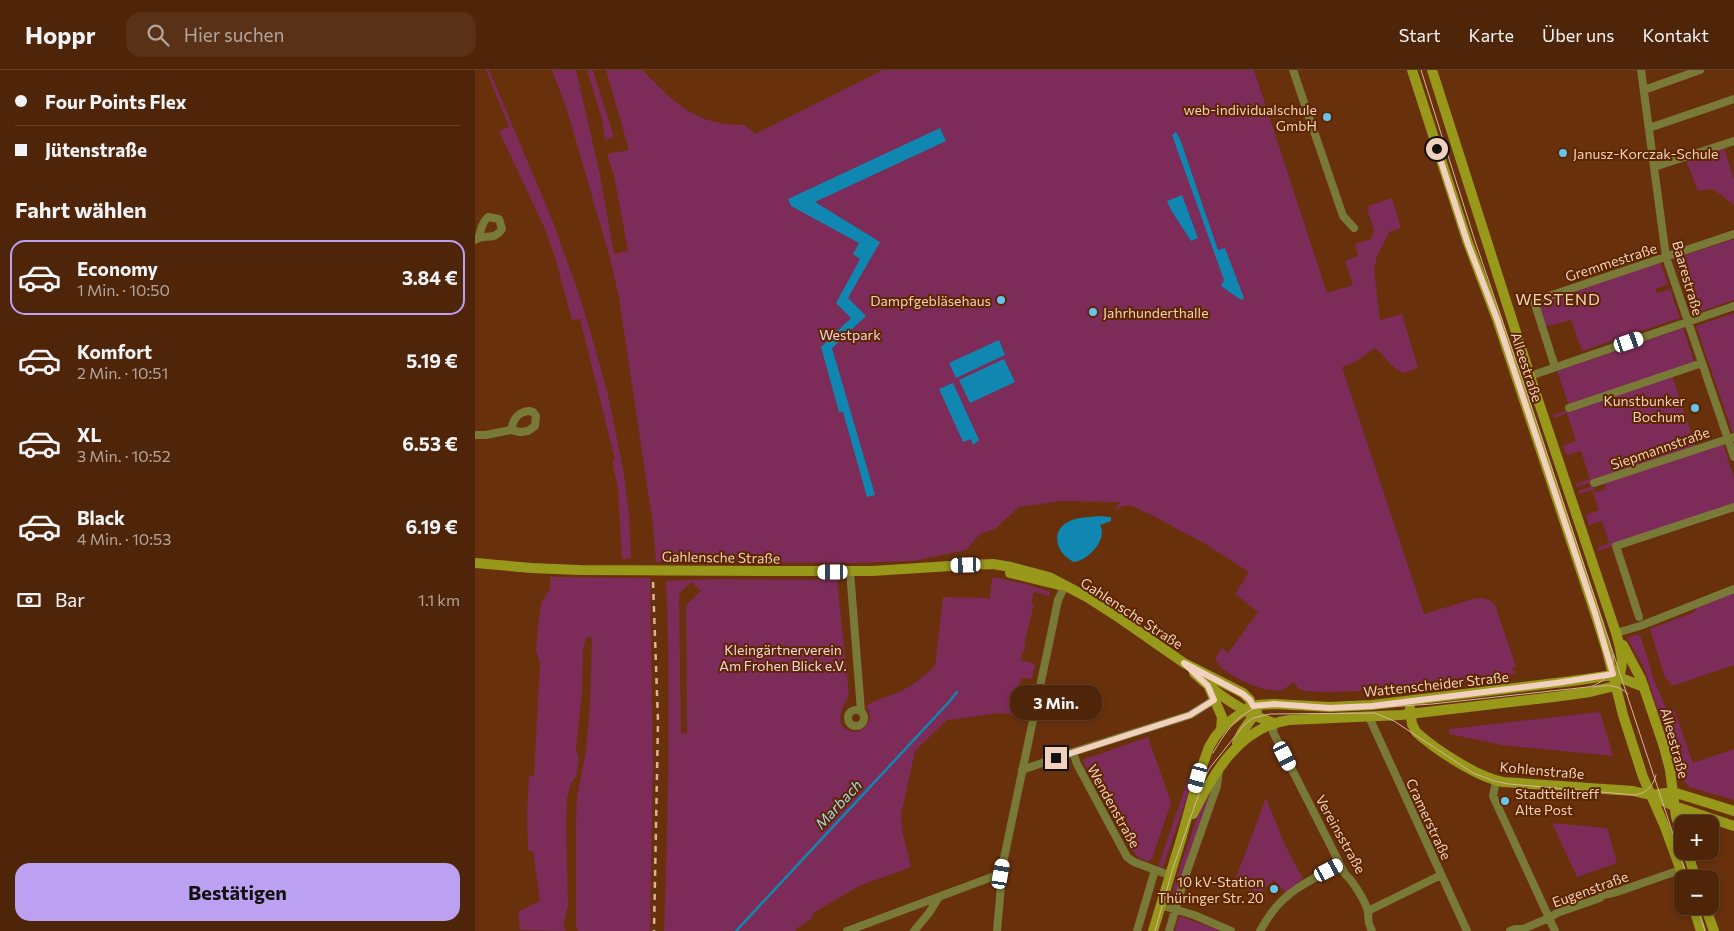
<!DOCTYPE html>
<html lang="de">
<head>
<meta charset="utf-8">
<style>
	:root { --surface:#4e2509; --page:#583117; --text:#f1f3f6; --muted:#b3a59c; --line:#65422a; --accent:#bca0f2 }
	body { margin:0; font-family:Commissioner,sans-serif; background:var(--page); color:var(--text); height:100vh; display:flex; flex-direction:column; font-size:19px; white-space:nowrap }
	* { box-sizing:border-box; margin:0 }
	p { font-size:16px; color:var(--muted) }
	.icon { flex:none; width:28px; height:28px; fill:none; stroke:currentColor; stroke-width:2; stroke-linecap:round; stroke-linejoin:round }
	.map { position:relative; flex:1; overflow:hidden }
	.details { display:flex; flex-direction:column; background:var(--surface); width:475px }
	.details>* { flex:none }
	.banner { display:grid; align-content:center; height:110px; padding:0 15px; background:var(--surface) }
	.tools { position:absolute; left:1199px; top:745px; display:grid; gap:10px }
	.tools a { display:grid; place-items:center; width:45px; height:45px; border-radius:10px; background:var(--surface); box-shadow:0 2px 8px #0003,0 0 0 1px var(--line); font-size:25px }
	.end { position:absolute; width:22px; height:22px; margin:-11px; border:6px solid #f2d0be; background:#111; box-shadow:0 0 0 2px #111 }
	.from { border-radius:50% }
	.bubble { position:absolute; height:35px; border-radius:15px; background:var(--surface); box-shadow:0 2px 8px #0003,0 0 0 1px var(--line); font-size:16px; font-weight:700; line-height:35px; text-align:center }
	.car { position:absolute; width:15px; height:30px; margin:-15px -8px; border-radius:6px; box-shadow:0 0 4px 1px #0007; background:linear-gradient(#fff 24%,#345 0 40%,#fff 0 76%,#345 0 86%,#fff 0) }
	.banner b { display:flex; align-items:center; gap:18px; height:48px; font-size:19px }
	.banner b+b { border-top:1px solid var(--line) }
	.banner i { width:12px; height:12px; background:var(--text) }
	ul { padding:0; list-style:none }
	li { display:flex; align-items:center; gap:15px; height:75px; margin:0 10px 8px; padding:0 5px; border:2px solid transparent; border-radius:15px }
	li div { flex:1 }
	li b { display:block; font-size:19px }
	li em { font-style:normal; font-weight:700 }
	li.selected { border-color:var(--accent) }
	li>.icon { width:45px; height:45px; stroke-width:1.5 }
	h2 { padding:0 15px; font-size:22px; line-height:60px }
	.pay { display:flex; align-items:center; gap:12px; height:55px; padding:0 15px; font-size:19px }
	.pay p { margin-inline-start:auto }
	.primary-button { display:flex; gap:10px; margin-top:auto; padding:10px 15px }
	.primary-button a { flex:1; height:58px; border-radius:15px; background:var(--accent); color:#111; font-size:20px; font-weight:700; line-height:58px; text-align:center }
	header { display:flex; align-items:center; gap:30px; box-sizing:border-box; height:70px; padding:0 25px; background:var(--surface); border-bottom:1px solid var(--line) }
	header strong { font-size:24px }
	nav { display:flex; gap:28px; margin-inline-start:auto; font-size:18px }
	.search { width:350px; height:45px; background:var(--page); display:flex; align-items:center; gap:12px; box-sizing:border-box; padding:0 18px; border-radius:15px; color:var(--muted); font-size:19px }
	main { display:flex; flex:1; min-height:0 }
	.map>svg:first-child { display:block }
	.green { fill:#7d2b58; fill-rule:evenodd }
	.water { fill:#1087b0 }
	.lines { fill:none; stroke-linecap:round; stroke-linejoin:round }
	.stream { stroke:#1087b0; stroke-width:2.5 }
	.street { stroke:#797a37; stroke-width:8 }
	.secondary { stroke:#98981b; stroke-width:10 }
	.tram { stroke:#d9b39e; stroke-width:1 }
	.rail { stroke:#d9b39e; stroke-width:2.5; stroke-dasharray:6 6; stroke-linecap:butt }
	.route { stroke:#f2d0be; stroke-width:6 }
	.poi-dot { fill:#66c4ef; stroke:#5c2600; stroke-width:2 }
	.labels { text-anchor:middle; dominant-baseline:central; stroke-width:4; stroke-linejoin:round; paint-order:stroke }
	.poi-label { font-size:14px; fill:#f2d0be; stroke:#5c2600; text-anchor:end }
	.street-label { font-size:14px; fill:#f2d0be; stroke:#5c2600 }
	.park-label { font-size:14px; fill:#f0d5e1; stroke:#5c2600 }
	.water-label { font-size:15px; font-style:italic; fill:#a0d7f2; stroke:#5c2600 }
	.quarter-label { font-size:16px; letter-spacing:1px; fill:#f2d0be; stroke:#5c2600 }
</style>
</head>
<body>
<header>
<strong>Hoppr</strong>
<div class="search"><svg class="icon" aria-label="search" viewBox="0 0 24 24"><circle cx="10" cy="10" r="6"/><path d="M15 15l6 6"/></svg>Hier suchen</div>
<nav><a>Start</a><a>Karte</a><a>Über uns</a><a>Kontakt</a></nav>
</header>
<main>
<section class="details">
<div class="banner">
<b><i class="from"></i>Four Points Flex</b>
<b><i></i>Jütenstraße</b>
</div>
<h2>Fahrt wählen</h2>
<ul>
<li class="selected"><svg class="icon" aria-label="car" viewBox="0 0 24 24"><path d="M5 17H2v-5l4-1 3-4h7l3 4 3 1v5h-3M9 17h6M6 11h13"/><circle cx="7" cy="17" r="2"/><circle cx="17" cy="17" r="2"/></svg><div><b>Economy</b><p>1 Min. · 10:50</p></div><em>3.84 €</em></li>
<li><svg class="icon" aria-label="car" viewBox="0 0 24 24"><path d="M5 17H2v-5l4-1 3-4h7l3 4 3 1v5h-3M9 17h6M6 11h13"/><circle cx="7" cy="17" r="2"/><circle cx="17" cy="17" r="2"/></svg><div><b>Komfort</b><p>2 Min. · 10:51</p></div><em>5.19 €</em></li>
<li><svg class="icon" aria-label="car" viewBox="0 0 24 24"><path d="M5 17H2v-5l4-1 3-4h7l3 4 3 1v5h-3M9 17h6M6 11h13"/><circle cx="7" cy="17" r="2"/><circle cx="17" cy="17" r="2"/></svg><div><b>XL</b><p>3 Min. · 10:52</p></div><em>6.53 €</em></li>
<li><svg class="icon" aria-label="car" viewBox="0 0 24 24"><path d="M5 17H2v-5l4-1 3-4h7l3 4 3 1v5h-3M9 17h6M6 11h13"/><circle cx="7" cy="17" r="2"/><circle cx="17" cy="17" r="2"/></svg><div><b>Black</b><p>4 Min. · 10:53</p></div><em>6.19 €</em></li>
</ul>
<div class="pay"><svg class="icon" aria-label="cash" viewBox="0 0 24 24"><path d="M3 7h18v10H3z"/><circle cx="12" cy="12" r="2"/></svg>Bar<p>1.1 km</p></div>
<div class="primary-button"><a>Bestätigen</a></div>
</section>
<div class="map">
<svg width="1259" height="861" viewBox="0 0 1259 861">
	<rect width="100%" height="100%" fill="#68310c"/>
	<!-- green -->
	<path class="green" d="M11 0H14L76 147 104 224 118 271 133 325 148 399 154 443 156 488 147 489 143 419 137 391 140 390 105 249 97 250 81 191 70 159 24 61 34 57Z
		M77 0H101L125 105 139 184 153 181 139 105 132 84 154 80 131 0H167C200 33 219 55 269 55L280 64 408 0H779L852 223 878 215 870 191 883 186 880 174 896 169 899 160 892 139 894 138 893 136 917 128 926 158 914 162 902 186 899 200 905 250 927 244 943 298 928 303C916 298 910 286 900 278L880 292 867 297 949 544 998 529C1008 527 1013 528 1020 535L1041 597 1037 598 1041 604 1030 605 1031 608 987 613 958 611 949 612 935 618 912 615 893 620 887 619 885 621C871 621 834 624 824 619 822 617 821 615 819 612L806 621 788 619 767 611 746 598 740 589 747 578 753 583 783 542 760 524 774 502 732 475 673 443 672 444C661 437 651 430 639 442L645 432 586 431 544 437 520 459 505 464 491 480 439 491 380 493 181 492 178 455 144 228 135 188 92 40Z
		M112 0H118L139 67 130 70 127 49Z
		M1249 78 1259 110V135L1238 119 1223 121 1211 90Z
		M1259 169V230L1219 244 1199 189Z
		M1185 192 1193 214 1180 219 1182 223 1195 219 1205 248 1107 281 1096 250 1069 257 1061 233Z
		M1259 243V363L1258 364 1221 256Z
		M1208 258 1220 294 1094 336 1082 301Z
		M1197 305 1221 377 1102 417 1101 414 1115 409 1106 381 1091 385 1088 376 1101 371 1092 343 1079 348 1078 345Z
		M1248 374 1259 408V435L1123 481 1122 478 1134 473 1127 451 1114 455 1111 445 1124 440 1117 420 1104 424 1103 421 1118 416 1120 423 1131 419 1129 413Z
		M75 507 175 508 178 694 175 861H103L101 856V754L102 727 111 681 115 635 117 567 111 568 108 580 107 622 101 679 104 690 101 707 96 713 92 728 91 756 93 835 88 856 91 858 90 861 45 860 43 842 65 831 58 781H53L52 745 54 706H59L65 594 61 580 64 548 66 533 75 519Z
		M517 507 551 514 575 522V526L559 522 556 533 559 534 549 575H551L549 582H547L545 590 560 594 557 609 546 608 539 645 525 643 472 650 440 681 426 745 427 760 436 797 384 816 338 843 337 848 321 859V861H189C193 744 196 628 191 511L240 509 362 510 374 625C367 638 356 657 379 662 393 660 399 648 391 636 401 629 413 627 424 622 438 616 449 606 460 596L468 527 515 528ZM216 512 226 521 212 534 211 537 212 663 206 664 204 524Z
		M1259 523V595L1197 616 1189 605 1175 559 1217 543 1223 537Z
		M1163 564 1166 568 1175 596 1178 608 1191 638 1199 639 1218 693 1259 679V730L1214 717 1203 701 1169 598 1152 568Z
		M1125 642 1138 686 1027 675 974 664V659Z
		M673 667 696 733 677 789 673 792 664 788 653 776 607 690Z
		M713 709 718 710 688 797H683Z
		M739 714 714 785 699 833 696 834C694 824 723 744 729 730 732 724 736 719 739 714Z
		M791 728 810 775 828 809 811 823 799 810 785 823 759 813Z
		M1077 753 1132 758 1142 793 1102 807Z
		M704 846 730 855 744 861H700Z"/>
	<!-- water -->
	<path class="water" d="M465 58 471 71 340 132 405 172 373 228 391 246 357 278 400 425 392 427 368 342H364L346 277 376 248 361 233 385 189 378 184 384 173 316 136 313 129Z
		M701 62 705 69 743 180 750 178 769 228 766 230 746 216 749 210 697 65Z
		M707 125 723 168 716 171 696 140 692 131Z
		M524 270 530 285 481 308 474 293Z
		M529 289 540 312 495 333 484 310Z
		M478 313 504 370 498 375 496 369 488 372 464 319Z
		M624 446 636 447V451L625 455C633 469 614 490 599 492 580 483 574 459 597 450 605 447 616 447 624 446Z"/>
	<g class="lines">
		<!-- stream -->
		<path class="stream" d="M261 861 474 632 482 622"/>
		<!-- street -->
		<path class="street" d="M818 0 868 146 879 158
			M1166 0 1191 187 1259 387
			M1169 20 1225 0
			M1174 58 1259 29
			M1179 97 1259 71
			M0 170C10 163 18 172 27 159L24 149 13 147C7 153 6 159 4 167
			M1080 297 1059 231 1259 164
			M1055 306 1259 236
			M1094 338 1227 293
			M0 365H11L36 360 45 362 53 361 60 356 61 346 58 342 54 341C42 342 38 350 36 360
			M1119 413 1259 367
			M375 501 386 641
			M1164 547 1141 476 1259 437
			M1141 563 1165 556 1259 519
			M373 648a8 8 0 1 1 16 0a8 8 0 1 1-16 0Z
			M894 647 992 861
			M799 653 798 662 870 804C878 811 891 832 893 842 894 852 892 851 897 861
			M598 682 602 694 652 787 659 792 694 805
			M547 700 598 682 715 645 739 630
			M1021 711 1018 726 1080 861
			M685 835 719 845 756 861
			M893 841 966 805
			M372 861 525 804
			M439 861 454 843 464 827
			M522 861 528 793 580 545 583 530 590 516
			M662 861 680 800
			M694 861 710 807 742 716 744 701
			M785 861C789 854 793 847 798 841 814 819 842 807 865 794
			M1035 861 1040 859H1048L1074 848 1082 843 1125 828 1128 825 1142 822 1205 800"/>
		<!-- secondary -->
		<path class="secondary" d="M937 0 992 170 1022 249 1120 543 1132 581 1148 645 1168 707 1190 757 1209 809
			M957 0 1055 306 1141 563C1146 581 1151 595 1141 613
			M0 493 57 498 104 500 297 501H397L491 495 518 494 536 497 574 507 612 527 640 545 709 593 768 623 775 630 779 646
			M535 503 584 515
			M1148 575 1166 609 1189 677 1195 700 1201 747 1208 768
			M719 603C743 625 768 643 799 653
			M734 617 747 647 746 660
			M935 638 937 654 941 662C961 680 1002 707 1028 712L1158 721 1175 725 1199 736 1259 756
			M762 673 767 662 782 641
			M1176 725 1198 722 1259 741
			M718 744C738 703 765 657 814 650L926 645 1079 627 1115 622 1140 616
			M1212 781 1221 809
			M1218 836 1226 861
			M1230 836 1239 861
			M678 861 707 766 723 708 734 677 740 667 751 654 773 638 782 635 799 634 855 637 897 635 1097 611 1138 605 1169 617"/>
		<!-- tram -->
		<path class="tram" d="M946 0 1000 171 1049 314 1213 809
			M1118 617C1132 615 1143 614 1153 624
			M894 638 957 634 1113 617C1129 614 1139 601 1138 585
			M738 683C749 664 765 639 789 636 798 635 808 637 817 637
			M1222 836 1230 861
			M680 861 698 798 727 715 734 699 769 655 778 648 795 644 900 643 919 651 998 703 1019 711 1034 714 1160 725C1172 723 1178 716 1181 705"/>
		<!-- rail -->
		<path class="rail" d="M178 512 183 651 179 861"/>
	</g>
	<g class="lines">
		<!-- route -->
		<path class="route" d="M581 688 715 645 739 630 733 616 709 593 768 624 775 630 778 636 799 634 855 638 897 636 1081 613 1138 604 1120 543 1022 249 993 174 962 79"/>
	</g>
	<!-- markers -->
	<g class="poi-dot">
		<circle cx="852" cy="47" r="5"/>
		<circle cx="1088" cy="83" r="5"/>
		<circle cx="526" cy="230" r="5"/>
		<circle cx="618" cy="242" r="5"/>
		<circle cx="1220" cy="338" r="5"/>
		<circle cx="1030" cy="731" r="5"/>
		<circle cx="799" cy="819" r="5"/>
	</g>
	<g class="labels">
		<!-- poi labels -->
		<g class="poi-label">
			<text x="842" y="39">web-individualschule<tspan x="842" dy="16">GmbH</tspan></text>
			<text x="1098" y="83" text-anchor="start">Janusz-Korczak-Schule</text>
			<text x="516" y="230">Dampfgebläsehaus</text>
			<text x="628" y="242" text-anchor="start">Jahrhunderthalle</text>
			<text x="1210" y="330">Kunstbunker<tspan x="1210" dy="16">Bochum</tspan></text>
			<text x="1040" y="723" text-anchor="start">Stadtteiltreff<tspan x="1040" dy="16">Alte Post</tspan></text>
			<text x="789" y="811">10 kV-Station<tspan x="789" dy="16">Thüringer Str. 20</tspan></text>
		</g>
		<!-- street labels -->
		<g class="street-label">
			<text transform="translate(1136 192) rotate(-18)">Gremmestraße</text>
			<text transform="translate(1213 208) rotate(74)">Baarestraße</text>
			<text transform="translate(1052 297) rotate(72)">Alleestraße</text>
			<text transform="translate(1185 378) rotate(-19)">Siepmannstraße</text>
			<text transform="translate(246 487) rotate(1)">Gahlensche Straße</text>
			<text transform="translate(657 543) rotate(33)">Gahlensche Straße</text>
			<text transform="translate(961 614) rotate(-6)">Wattenscheider Straße</text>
			<text transform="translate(1200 673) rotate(75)">Alleestraße</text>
			<text transform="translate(1067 700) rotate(5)">Kohlenstraße</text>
			<text transform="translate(639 736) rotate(61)">Wendenstraße</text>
			<text transform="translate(954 749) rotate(65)">Cramerstraße</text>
			<text transform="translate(866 764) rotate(61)">Vereinsstraße</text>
			<text transform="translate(1115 819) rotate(-20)">Eugenstraße</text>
		</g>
		<!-- park labels -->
		<g class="park-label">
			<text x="375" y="264">Westpark</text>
			<text x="308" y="579">Kleingärtnerverein<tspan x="308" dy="16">Am Frohen Blick e.V.</tspan></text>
		</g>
		<!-- water labels -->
		<g class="water-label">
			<text transform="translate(363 734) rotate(-47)">Marbach</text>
		</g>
		<!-- quarter labels -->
		<g class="quarter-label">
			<text x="1083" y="228">WESTEND</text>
		</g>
	</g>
</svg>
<div class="tools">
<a>+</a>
<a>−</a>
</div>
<i class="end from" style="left:962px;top:79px"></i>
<i class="end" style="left:581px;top:688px"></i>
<div class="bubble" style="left:535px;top:615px;width:92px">3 Min.</div>
<i class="car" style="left:1154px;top:272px;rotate:71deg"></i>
<i class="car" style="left:491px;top:495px;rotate:268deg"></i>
<i class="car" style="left:358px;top:502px;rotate:270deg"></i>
<i class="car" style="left:810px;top:686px;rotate:153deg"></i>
<i class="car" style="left:723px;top:708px;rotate:195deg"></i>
<i class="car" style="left:854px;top:800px;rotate:62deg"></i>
<i class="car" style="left:526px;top:804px;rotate:10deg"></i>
</div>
</main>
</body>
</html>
